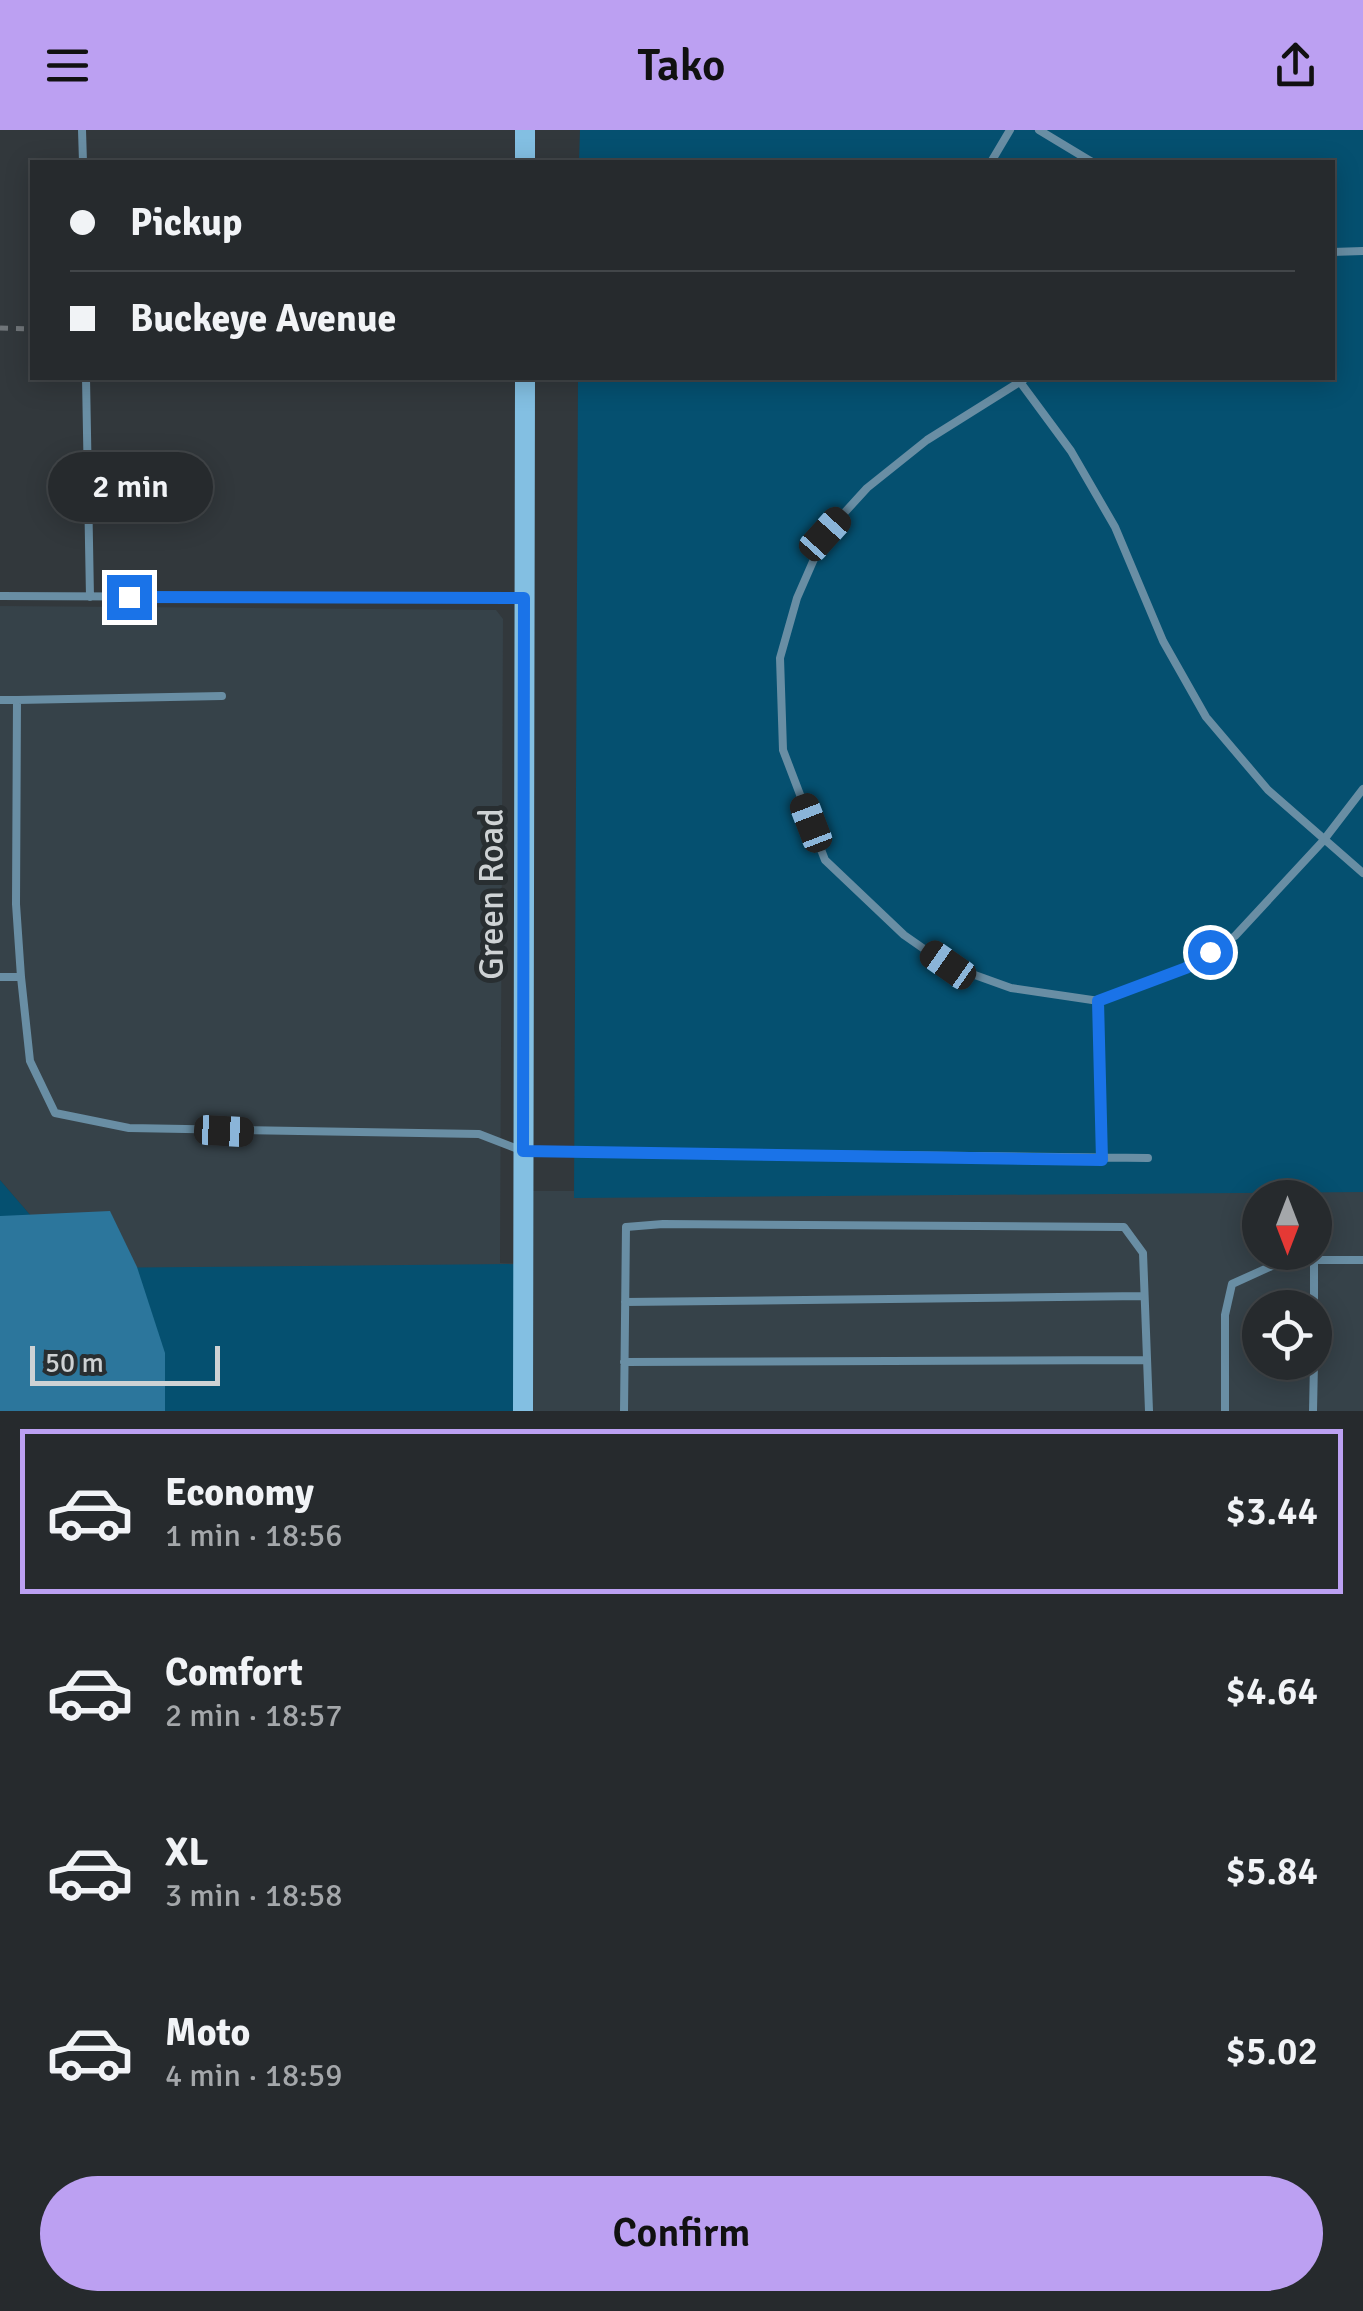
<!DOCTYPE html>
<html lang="en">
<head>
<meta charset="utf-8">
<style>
	:root { --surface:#262a2d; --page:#2e3235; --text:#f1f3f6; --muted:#a4a7aa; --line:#424649; --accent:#bca0f2 }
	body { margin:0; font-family:Signika,sans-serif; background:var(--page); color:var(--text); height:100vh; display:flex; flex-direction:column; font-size:38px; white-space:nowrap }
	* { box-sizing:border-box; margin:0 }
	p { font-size:32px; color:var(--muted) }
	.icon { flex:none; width:55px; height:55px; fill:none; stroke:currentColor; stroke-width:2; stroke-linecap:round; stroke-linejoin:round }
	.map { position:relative; height:1281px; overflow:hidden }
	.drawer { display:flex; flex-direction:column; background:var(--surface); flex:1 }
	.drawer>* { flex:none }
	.guide { position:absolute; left:30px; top:30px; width:1305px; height:220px; border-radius:0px; box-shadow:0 5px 25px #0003,0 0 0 2px var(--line); display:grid; align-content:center; height:220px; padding:0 40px; background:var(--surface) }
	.needle { width:65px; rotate:180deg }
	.buttons { position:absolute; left:1242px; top:1050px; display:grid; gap:20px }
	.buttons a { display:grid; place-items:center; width:90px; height:90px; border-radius:50%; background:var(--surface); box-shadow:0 5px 25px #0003,0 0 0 2px var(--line); font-size:50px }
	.scale { position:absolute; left:30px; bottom:25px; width:190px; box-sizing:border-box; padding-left:10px; border:5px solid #ced2d4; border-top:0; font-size:28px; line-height:35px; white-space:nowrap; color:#ced2d4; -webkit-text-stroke:8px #282e31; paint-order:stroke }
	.end { position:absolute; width:45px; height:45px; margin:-22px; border:12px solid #1a73e8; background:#fff; box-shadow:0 0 0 5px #fff }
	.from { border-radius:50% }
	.bubble { position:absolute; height:70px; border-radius:35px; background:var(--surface); box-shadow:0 5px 25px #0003,0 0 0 2px var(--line); font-size:32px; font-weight:600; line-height:70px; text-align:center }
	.car { position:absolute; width:30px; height:60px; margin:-30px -15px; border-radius:12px; box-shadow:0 0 8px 2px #0007; background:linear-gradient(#222 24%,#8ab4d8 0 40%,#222 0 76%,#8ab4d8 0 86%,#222 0) }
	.guide b { display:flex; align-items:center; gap:35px; height:95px; font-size:38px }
	.guide b+b { border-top:2px solid var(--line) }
	.guide i { width:25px; height:25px; background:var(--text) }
	ul { padding:18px 0 0; list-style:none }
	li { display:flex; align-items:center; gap:30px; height:165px; margin:0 20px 15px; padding:0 20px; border:5px solid transparent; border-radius:0px }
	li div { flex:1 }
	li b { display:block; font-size:38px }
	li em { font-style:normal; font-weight:600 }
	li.on { border-color:var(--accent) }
	li>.icon { width:90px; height:90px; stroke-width:1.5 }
	.primary-button { display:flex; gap:20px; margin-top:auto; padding:20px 40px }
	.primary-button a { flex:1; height:115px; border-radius:60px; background:var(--accent); color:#111; font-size:40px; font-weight:600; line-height:115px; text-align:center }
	header { display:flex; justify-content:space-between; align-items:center; height:130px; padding:0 40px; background:var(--accent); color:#111; font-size:45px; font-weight:600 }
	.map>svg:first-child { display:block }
	.built { fill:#364249; fill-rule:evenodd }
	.green { fill:#055070 }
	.forest { fill:#2c769c }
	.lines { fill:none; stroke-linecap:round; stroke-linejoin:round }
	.path { stroke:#707579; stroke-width:5; stroke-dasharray:8 8; stroke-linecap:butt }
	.service { stroke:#698ea4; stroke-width:8 }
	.secondary { stroke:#83bfe2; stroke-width:20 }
	.route { stroke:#1a73e8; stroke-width:12 }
	.labels { text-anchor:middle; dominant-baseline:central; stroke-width:10; stroke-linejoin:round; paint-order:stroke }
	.street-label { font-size:35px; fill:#ced2d4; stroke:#282e31 }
</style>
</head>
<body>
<header><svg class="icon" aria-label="menu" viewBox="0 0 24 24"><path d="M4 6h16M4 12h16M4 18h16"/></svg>Tako<svg class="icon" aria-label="share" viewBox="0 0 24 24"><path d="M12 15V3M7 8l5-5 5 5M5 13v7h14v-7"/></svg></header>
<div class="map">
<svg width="1363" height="1281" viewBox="0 0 1363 1281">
	<rect width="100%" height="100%" fill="#32383c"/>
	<!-- built -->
	<path class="built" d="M0 476 496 480 503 489 500 1133 522 1134 523 1061 1363 1060V1281H0V1139L75 1137 0 1050ZM1260 1068H1315V1122H1260ZM1260 1178H1315V1232H1260Z"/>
	<!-- green -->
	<path class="green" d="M580 0H1363V1062L574 1068 578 248H1332V32H579Z
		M0 1050 76 1138 523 1134V1281H0Z"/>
	<!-- forest -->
	<path class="forest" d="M110 1081 137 1137 165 1223V1281H0V1086Z"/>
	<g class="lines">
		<!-- path -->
		<path class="path" d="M0 198 32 199"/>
		<!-- service -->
		<path class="service" d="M82 0 83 32
			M1039 0 1092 32
			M991 32 1010 0
			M1332 122 1363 121
			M86 248 90 467
			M1017 248 1071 321 1115 397 1163 511 1206 587 1268 660 1363 743
			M1026 248 927 310 867 358 825 404 797 468 780 528 783 620 825 730 904 805 947 835 1011 858 1099 871 1186 838 1235 806 1323 711 1363 659
			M0 466 523 468
			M0 570H17L16 774 21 847 30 931 55 983 129 998 479 1004 523 1021 1148 1028
			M17 570 222 566
			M0 847H21
			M1099 871 1101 1030
			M625 1172 1144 1166
			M1314 1178V1130
			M624 1232 1147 1230
			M624 1281 626 1097 663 1094 1124 1097 1143 1123 1149 1281
			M1225 1281V1185L1232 1154 1285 1130H1363
			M1313 1281 1314 1232"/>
		<!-- secondary -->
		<path class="secondary" d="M525 32V0
			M523 1281 525 248"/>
	</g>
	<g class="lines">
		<!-- route -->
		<path class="route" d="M129 467 524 468 523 1021 1102 1030 1098 871 1186 838 1210 822"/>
	</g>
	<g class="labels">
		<!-- street labels -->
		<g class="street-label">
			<text transform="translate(491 764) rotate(-90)">Green Road</text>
		</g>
	</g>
</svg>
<div class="buttons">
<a><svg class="needle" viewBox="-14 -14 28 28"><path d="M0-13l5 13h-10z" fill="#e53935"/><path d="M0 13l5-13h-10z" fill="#a4a7aa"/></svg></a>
<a><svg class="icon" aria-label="locate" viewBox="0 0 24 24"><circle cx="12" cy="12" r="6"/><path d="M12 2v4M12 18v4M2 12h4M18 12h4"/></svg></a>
</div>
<div class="scale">50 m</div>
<i class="end from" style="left:1210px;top:822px"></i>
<i class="end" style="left:129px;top:467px"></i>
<div class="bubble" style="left:48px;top:322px;width:165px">2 min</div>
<i class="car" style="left:825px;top:404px;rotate:42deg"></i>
<i class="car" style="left:811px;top:693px;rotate:339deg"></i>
<i class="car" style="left:948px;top:835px;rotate:305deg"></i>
<i class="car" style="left:224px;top:1001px;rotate:93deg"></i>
<div class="guide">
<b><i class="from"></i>Pickup</b>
<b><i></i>Buckeye Avenue</b>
</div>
</div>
<section class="drawer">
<ul>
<li class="on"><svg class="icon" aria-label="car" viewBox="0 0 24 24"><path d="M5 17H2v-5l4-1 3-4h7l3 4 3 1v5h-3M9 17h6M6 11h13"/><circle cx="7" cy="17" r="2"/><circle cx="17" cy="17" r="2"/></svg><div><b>Economy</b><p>1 min · 18:56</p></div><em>$3.44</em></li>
<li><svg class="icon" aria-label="car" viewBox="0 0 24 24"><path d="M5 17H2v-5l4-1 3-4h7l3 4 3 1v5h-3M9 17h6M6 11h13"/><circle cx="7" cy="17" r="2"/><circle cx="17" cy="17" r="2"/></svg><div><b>Comfort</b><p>2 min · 18:57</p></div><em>$4.64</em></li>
<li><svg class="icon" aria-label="car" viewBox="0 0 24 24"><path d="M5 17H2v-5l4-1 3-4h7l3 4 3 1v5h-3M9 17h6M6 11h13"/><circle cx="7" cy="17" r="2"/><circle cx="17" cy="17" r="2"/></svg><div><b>XL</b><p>3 min · 18:58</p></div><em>$5.84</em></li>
<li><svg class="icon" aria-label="car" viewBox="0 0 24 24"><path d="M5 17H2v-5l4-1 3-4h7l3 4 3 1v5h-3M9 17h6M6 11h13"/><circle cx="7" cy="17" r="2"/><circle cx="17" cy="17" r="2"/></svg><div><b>Moto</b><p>4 min · 18:59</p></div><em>$5.02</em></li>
</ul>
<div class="primary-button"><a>Confirm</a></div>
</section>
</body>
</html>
